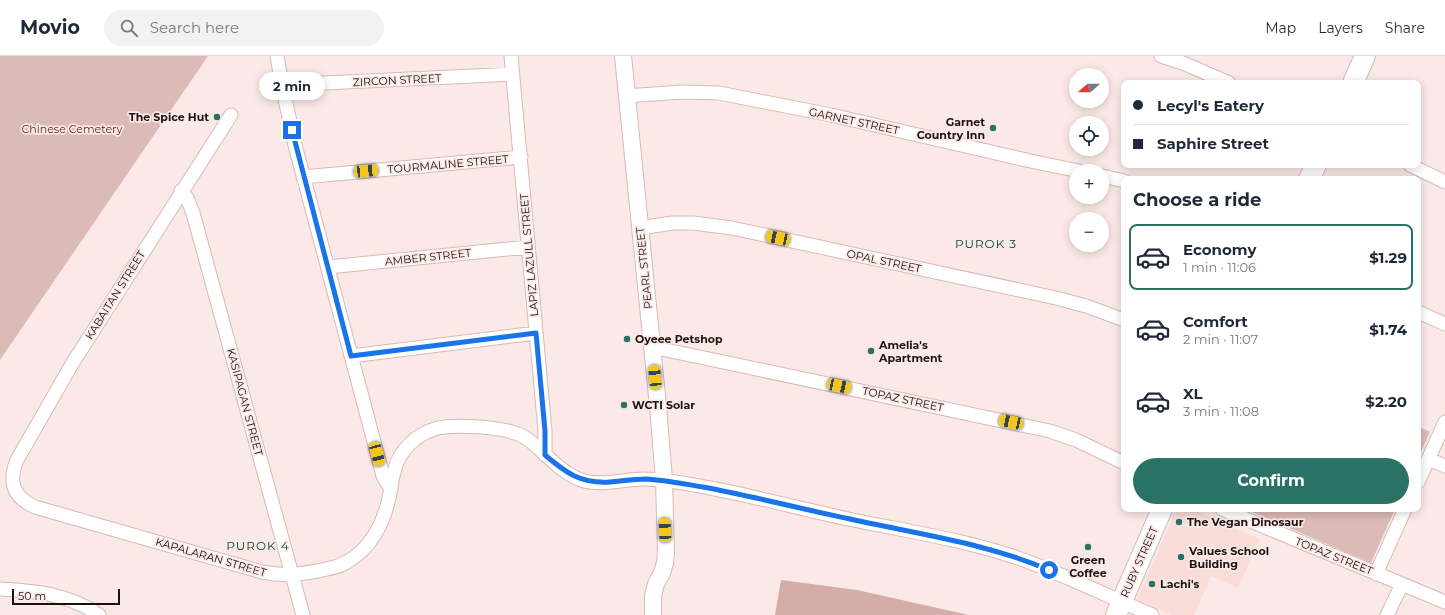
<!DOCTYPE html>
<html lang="en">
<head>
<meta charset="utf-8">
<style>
	:root { --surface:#fff; --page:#f2f2f3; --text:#1f2937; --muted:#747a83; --line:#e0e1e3; --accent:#2a7166 }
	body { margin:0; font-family:Montserrat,sans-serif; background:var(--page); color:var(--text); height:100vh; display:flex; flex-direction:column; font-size:15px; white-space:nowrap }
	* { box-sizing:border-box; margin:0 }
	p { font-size:13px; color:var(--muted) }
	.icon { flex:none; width:22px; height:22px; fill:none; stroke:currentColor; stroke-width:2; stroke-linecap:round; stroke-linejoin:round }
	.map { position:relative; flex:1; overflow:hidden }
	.details { position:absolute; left:1121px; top:120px; width:300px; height:336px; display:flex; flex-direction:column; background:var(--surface); border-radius:8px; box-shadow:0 2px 10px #0003 }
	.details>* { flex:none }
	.top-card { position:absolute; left:1121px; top:24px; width:300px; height:88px; border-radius:8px; box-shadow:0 2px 10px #0003; display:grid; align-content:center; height:88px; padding:0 12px; background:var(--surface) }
	.needle { width:26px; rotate:250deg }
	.buttons { position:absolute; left:1069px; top:12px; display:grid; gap:8px }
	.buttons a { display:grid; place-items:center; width:40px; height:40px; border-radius:50%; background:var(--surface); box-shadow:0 2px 10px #0003; font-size:20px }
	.scale { position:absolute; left:12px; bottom:10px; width:108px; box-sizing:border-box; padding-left:4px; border:2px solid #1b1210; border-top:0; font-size:11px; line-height:14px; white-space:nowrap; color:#1b1210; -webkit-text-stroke:3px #fbe9e7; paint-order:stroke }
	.end { position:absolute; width:18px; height:18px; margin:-9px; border:5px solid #1a73e8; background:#fff; box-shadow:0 0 0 2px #fff }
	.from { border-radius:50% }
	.bubble { position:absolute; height:28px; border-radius:14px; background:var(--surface); box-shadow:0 2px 10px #0003; font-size:13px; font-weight:700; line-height:28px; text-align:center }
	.car { position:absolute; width:12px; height:24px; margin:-12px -6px; border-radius:5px; box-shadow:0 0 3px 1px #0007; background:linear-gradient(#f5c518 24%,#345 0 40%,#f5c518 0 76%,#345 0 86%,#f5c518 0) }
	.top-card b { display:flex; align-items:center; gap:14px; height:38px; font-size:15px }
	.top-card b+b { border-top:1px solid var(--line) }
	.top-card i { width:10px; height:10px; background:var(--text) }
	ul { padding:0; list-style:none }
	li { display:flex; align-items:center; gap:12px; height:66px; margin:0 8px 6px; padding:0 4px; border:2px solid transparent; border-radius:8px }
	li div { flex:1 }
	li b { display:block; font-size:15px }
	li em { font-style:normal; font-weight:700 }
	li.current { border-color:var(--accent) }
	li>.icon { width:36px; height:36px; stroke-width:1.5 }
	h2 { padding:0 12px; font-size:18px; line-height:48px }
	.primary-button { display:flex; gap:8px; margin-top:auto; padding:8px 12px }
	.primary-button a { flex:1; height:46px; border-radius:24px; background:var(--accent); color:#fff; font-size:16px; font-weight:700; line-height:46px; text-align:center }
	header { display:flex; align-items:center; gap:24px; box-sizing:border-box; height:56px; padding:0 20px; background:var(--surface); border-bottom:1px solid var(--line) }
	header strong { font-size:19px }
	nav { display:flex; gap:22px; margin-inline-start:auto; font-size:14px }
	.search { width:280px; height:36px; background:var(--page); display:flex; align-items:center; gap:10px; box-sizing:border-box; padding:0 14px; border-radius:22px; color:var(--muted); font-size:15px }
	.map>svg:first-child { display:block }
	.built { fill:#fadcd8 }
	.green { fill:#dcbbb7 }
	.forest { fill:#d5ada8 }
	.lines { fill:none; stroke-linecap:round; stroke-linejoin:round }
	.minor-casing { stroke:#d6bab6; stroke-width:15 }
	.tertiary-casing { stroke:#d6bab6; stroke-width:18 }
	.primary-casing { stroke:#d6bab6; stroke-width:22 }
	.minor { stroke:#fff; stroke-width:13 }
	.tertiary { stroke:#fff; stroke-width:16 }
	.primary { stroke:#fff; stroke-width:20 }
	.route { stroke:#1a73e8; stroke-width:5 }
	.poi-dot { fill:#2a7166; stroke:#fbe9e7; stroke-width:1.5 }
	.labels { text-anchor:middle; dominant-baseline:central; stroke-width:3.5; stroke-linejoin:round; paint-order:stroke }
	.street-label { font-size:11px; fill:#1b1210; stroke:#fbe9e7 }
	.poi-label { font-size:11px; font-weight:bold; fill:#1b1210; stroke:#fbe9e7; text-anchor:start }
	.park-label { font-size:11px; fill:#5d2924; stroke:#fbe9e7 }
	.neighbourhood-label { font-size:12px; letter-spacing:1px; fill:#06453d; stroke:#fbe9e7 }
</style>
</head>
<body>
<header>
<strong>Movio</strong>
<div class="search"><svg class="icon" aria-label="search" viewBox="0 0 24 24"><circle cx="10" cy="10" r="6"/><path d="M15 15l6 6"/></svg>Search here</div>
<nav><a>Map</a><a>Layers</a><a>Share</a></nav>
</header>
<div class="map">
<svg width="1445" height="559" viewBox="0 0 1445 559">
	<rect width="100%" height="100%" fill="#fbe9e7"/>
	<!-- built -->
	<path class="built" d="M1176 453H1192L1260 483 1238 532 1211 520 1194 559H1171L1137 544Z"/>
	<!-- green -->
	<path class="green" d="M0 0H208L0 304Z
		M1418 370 1430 376 1418 402Z
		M1245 453H1395L1371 507Z"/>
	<!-- forest -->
	<path class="forest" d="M781 524 857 534 969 559H775Z"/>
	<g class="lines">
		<defs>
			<path id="minor" d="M277 0 282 29 295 89 381 412 383 420 391 433
				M511 0 545 375V399
				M1161 0 1183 7 1229 27
				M282 29 513 18
				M626 40 682 36 719 37 831 59 1035 106 1079 115
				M231 59 72 308 17 404C8 426 13 441 35 451L262 516C284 520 295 519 317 515 328 513 341 511 350 504 370 492 383 468 388 446 391 436 391 426 394 416 399 394 416 378 438 372 457 368 500 371 518 378 524 380 530 385 535 389 550 402 564 419 584 425 603 430 625 423 644 423 666 423 688 428 710 432 758 441 805 454 853 464 906 475 960 483 1012 500 1031 506 1049 514 1068 522 1096 534 1124 547 1152 559
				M1410 109 1445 126
				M1102 120 1124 125
				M303 121 521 101
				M181 135 187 142 193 157 303 559
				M640 172 673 167H693L732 172 1056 242 1086 250 1124 264
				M328 211 528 191
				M1418 256 1445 268
				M652 291 1050 375 1076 384 1124 407
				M351 300 536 277
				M1429 403 1445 410
				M1418 426 1445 366
				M1222 453 1445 546
				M1376 518 1405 453
				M0 533C36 535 69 538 99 559
				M1387 559 1402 528"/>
			<path id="tertiary" d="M623 0 658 350 664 424 666 496 665 507 662 517 656 528 653 540V559"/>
			<path id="primary" d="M1353 27 1365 0
				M1309 123 1316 109
				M1116 559 1162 453"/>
		</defs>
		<!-- minor casing -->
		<use href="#minor" class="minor-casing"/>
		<!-- tertiary casing -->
		<use href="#tertiary" class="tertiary-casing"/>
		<!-- primary casing -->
		<use href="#primary" class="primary-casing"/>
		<!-- minor -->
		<use href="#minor" class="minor"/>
		<!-- tertiary -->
		<use href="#tertiary" class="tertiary"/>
		<!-- primary -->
		<use href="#primary" class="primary"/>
	</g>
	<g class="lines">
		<!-- route -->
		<path class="route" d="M292 74 351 300 536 277 545 375V399C566 417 581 428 610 426 622 425 634 423 646 423 665 424 684 428 703 431 752 440 801 453 850 463 917 478 986 487 1049 514"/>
	</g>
	<!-- markers -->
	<g class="poi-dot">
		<circle cx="217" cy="61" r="4"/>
		<circle cx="993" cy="72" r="4"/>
		<circle cx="627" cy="283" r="4"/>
		<circle cx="871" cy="295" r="4"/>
		<circle cx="624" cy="349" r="4"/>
		<circle cx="1179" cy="466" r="4"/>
		<circle cx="1088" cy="491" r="4"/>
		<circle cx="1181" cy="501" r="4"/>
		<circle cx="1152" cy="528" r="4"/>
	</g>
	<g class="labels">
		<!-- street labels -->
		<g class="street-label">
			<text transform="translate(397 24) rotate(-3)">ZIRCON STREET</text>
			<text transform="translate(854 65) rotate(12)">GARNET STREET</text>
			<text transform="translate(448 108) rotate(-5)">TOURMALINE STREET</text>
			<text transform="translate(529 199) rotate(-95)">LAPIZ LAZULL STREET</text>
			<text transform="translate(428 201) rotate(-6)">AMBER STREET</text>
			<text transform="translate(884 205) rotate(12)">OPAL STREET</text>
			<text transform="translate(644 212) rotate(-96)">PEARL STREET</text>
			<text transform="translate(115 239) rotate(-58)">KABAITAN STREET</text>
			<text transform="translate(903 343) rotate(12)">TOPAZ STREET</text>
			<text transform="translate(245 346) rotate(75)">KASIPAGAN STREET</text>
			<text transform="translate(1334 500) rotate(22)">TOPAZ STREET</text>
			<text transform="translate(211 501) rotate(16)">KAPALARAN STREET</text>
			<text transform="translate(1139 506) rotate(-66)">RUBY STREET</text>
		</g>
		<!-- poi labels -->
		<g class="poi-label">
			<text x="209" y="61" text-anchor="end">The Spice Hut</text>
			<text x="985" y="66" text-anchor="end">Garnet<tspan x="985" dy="13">Country Inn</tspan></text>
			<text x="635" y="283">Oyeee Petshop</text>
			<text x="879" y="289">Amelia's<tspan x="879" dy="13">Apartment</tspan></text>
			<text x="632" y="349">WCTI Solar</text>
			<text x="1187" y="466">The Vegan Dinosaur</text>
			<text x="1189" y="495">Values School<tspan x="1189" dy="13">Building</tspan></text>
			<text x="1088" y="504" text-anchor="middle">Green<tspan x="1088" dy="13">Coffee</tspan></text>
			<text x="1160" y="528">Lachi's</text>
		</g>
		<!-- park labels -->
		<g class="park-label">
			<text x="72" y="73">Chinese Cemetery</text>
		</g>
		<!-- neighbourhood labels -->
		<g class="neighbourhood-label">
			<text x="986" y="187">PUROK 3</text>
			<text x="258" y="489">PUROK 4</text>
		</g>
	</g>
</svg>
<div class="buttons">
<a><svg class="needle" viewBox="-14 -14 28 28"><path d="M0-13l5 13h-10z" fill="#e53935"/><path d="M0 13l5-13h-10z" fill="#747a83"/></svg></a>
<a><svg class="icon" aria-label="locate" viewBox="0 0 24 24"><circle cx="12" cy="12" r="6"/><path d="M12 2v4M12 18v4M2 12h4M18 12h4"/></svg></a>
<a>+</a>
<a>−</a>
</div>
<div class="scale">50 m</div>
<i class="end from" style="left:1049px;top:514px"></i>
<i class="end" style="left:292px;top:74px"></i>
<div class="bubble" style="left:259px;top:16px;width:66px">2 min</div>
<i class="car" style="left:366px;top:115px;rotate:85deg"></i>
<i class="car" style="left:778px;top:182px;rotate:282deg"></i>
<i class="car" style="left:655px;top:321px;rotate:355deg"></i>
<i class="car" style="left:839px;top:330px;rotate:102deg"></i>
<i class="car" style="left:1011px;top:366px;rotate:282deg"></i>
<i class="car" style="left:377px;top:398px;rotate:165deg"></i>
<i class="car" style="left:665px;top:474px;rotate:358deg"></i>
<div class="top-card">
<b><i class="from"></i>Lecyl's Eatery</b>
<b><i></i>Saphire Street</b>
</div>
<section class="details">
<h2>Choose a ride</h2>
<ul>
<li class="current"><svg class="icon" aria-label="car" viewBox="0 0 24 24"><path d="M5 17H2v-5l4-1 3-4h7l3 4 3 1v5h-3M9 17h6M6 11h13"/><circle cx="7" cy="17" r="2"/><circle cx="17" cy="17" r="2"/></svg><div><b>Economy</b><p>1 min · 11:06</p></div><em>$1.29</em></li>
<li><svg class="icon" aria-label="car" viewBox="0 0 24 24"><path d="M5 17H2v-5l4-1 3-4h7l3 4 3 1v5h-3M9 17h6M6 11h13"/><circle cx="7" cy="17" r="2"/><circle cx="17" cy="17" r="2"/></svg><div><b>Comfort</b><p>2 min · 11:07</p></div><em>$1.74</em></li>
<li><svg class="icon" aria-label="car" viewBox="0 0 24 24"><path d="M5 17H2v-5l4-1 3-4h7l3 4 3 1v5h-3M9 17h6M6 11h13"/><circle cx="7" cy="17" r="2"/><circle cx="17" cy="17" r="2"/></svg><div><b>XL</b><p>3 min · 11:08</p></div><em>$2.20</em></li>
</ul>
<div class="primary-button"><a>Confirm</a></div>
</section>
</div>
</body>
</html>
